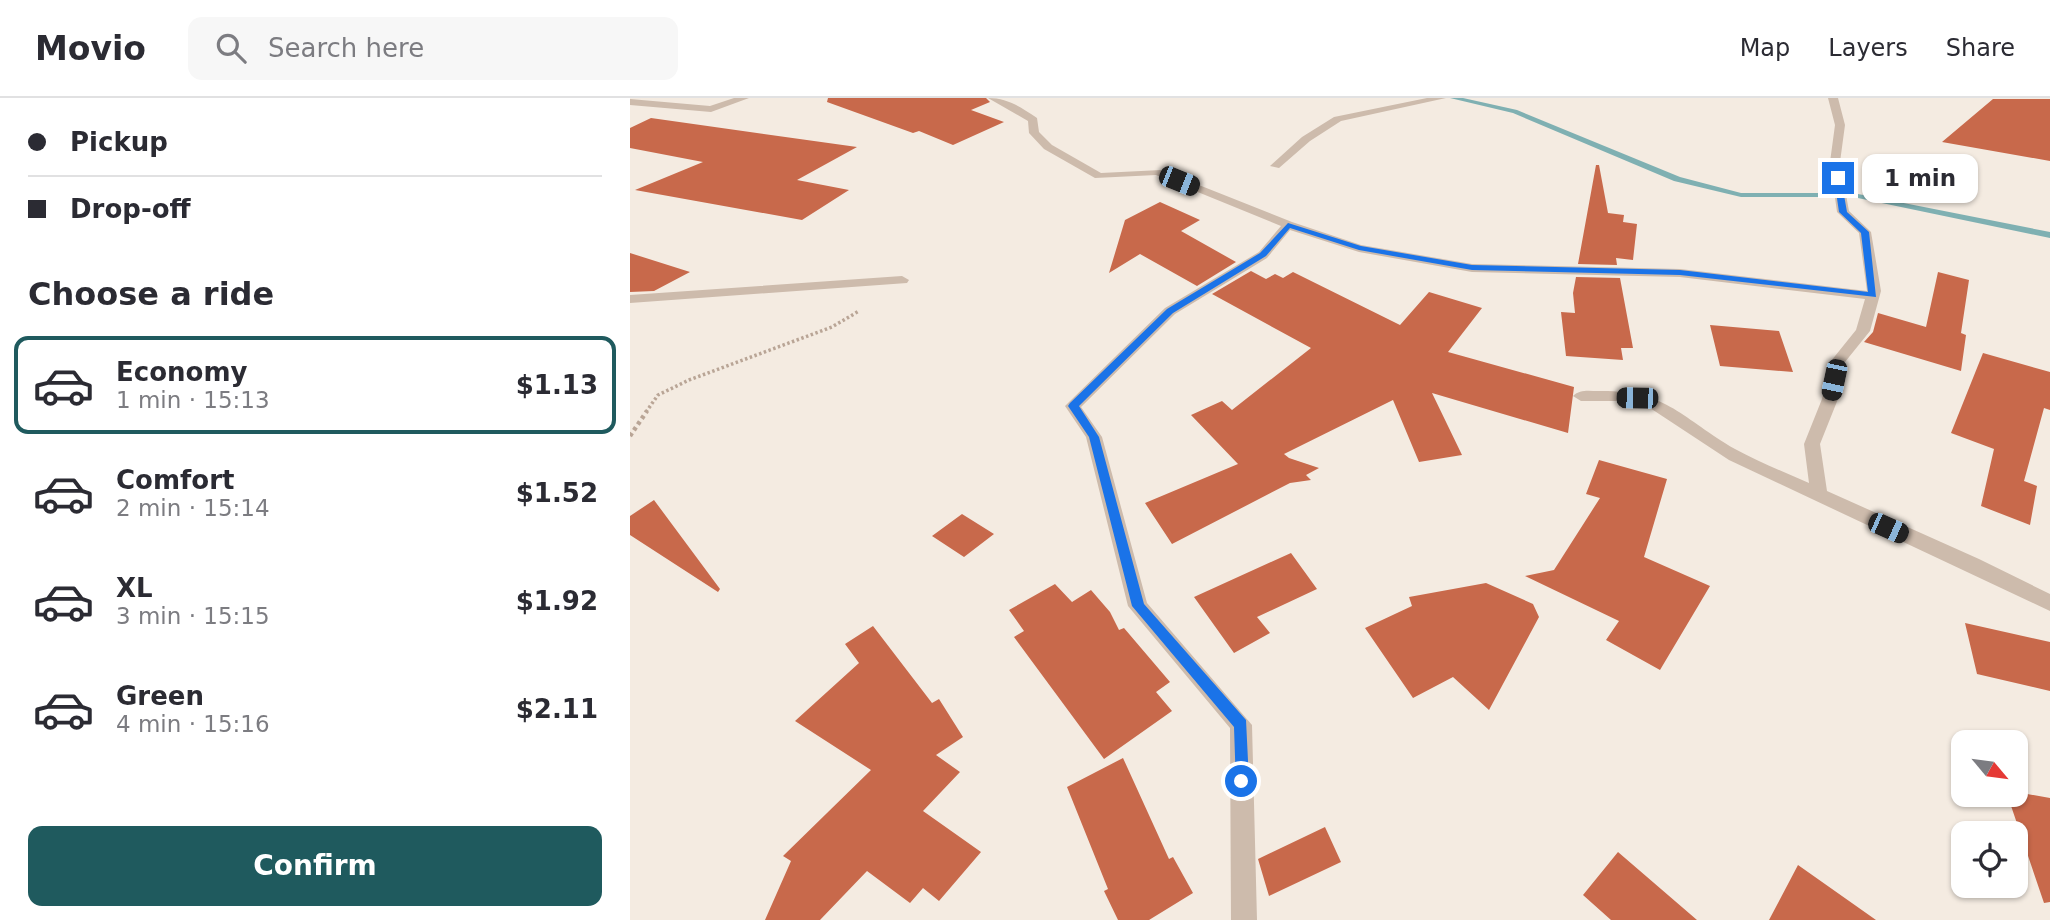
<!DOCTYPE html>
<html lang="en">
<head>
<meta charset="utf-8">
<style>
	:root { --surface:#fff; --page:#f7f7f7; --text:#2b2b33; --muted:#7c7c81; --line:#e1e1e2; --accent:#1f5a5e }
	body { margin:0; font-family:"DejaVu Sans",sans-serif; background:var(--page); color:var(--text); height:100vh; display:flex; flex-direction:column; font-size:26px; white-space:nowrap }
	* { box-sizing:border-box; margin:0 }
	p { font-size:23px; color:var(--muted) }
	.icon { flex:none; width:38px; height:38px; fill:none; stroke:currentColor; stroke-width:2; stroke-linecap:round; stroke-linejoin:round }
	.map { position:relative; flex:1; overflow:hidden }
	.sheet { display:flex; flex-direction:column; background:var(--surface); width:630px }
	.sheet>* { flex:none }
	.top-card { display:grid; align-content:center; height:154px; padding:0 28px; background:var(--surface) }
	.needle { width:46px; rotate:119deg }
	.buttons { position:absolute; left:1321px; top:632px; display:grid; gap:14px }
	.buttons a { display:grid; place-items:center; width:77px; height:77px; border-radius:14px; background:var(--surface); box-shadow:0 2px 5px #0004; font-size:35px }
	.end { position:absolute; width:32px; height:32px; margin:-16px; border:9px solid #1a73e8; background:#fff; box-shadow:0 0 0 4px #fff }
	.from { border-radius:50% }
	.bubble { position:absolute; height:49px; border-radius:14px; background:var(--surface); box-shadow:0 2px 5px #0004; font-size:23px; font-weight:700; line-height:49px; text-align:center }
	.car { position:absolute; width:21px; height:42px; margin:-21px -10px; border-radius:9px; box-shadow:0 0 5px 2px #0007; background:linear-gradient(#222 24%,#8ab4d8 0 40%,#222 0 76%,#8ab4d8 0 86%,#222 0) }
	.top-card b { display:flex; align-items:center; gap:24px; height:66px; font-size:26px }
	.top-card b+b { border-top:2px solid var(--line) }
	.top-card i { width:18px; height:18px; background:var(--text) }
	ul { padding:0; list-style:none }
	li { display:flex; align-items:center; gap:21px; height:98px; margin:0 14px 10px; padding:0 14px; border:4px solid transparent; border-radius:14px }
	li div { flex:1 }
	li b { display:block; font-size:26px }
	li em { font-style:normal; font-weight:700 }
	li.selected { border-color:var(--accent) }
	li>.icon { width:63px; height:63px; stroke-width:1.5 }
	h2 { padding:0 28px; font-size:32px; line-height:84px }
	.cta { display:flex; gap:14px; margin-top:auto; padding:14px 28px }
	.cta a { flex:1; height:80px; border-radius:14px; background:var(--accent); color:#fff; font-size:28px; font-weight:700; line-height:80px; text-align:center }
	header { display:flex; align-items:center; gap:42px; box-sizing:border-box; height:98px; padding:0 35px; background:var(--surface); border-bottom:2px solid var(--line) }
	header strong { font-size:33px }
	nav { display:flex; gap:38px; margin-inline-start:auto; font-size:24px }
	.search { width:490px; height:63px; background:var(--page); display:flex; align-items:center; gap:18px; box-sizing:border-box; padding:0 24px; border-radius:14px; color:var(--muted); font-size:26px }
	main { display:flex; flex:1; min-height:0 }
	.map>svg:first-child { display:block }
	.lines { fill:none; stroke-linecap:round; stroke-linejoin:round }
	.stream { fill:#7fb0b2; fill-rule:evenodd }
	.building { fill:#c8694b }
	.path-far1 { stroke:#b9a596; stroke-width:3.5; stroke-dasharray:2.5 2.5; stroke-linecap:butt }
	.path { stroke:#b9a596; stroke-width:4.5; stroke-dasharray:3.5 3.5; stroke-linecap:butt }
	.minor { fill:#cdbbac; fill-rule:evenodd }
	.route { fill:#1a73e8 }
</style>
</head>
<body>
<header>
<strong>Movio</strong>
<div class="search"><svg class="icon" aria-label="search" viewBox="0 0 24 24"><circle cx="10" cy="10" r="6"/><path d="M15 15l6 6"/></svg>Search here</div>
<nav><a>Map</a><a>Layers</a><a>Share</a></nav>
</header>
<main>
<section class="sheet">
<div class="top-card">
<b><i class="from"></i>Pickup</b>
<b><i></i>Drop-off</b>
</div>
<h2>Choose a ride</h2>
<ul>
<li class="selected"><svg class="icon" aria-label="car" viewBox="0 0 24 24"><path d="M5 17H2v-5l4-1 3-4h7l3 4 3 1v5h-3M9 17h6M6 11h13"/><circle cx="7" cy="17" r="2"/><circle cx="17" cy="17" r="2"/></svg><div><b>Economy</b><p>1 min · 15:13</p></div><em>$1.13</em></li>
<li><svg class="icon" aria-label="car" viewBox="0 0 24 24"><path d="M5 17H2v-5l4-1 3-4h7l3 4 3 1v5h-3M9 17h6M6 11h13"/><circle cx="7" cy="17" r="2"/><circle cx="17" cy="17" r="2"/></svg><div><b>Comfort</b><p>2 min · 15:14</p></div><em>$1.52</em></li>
<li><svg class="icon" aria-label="car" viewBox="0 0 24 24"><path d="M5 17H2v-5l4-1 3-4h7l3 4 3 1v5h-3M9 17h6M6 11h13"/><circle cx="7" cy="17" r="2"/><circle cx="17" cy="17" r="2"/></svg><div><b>XL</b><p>3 min · 15:15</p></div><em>$1.92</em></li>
<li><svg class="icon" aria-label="car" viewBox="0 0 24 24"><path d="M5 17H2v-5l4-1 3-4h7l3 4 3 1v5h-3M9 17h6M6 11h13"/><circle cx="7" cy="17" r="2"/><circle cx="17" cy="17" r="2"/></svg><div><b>Green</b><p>4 min · 15:16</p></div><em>$2.11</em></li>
</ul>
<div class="cta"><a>Confirm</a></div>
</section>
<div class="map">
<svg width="1420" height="822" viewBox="0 0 1420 822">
	<rect width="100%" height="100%" fill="#f4ebe1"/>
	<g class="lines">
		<!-- stream -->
		<path class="stream" d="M820 0H833L887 12 1050 79 1111 95H1223L1420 134V140L1223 99H1111L1044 83 883 15Z"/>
	</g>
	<!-- building -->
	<path class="building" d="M198 0H356L360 4 341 12 374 24 323 47 289 33 283 35 197 4Z
		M1363 1H1420V63L1312 44Z
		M21 20 227 49 167 82 219 92 172 122 5 92 73 64 0 50V30Z
		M966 67H969L978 115 994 117 993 124 1007 126 1003 162 986 160 987 167 948 166Z
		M530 104 570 122 551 133 606 164 567 188 510 156 479 175 495 122Z
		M0 155 60 174 24 193 0 194Z
		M621 173 636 181 645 176 653 180 663 174 770 227 799 194 852 210 818 254 944 289 938 335 802 295 832 357 789 364 763 302 654 356 659 360 689 370 676 377 681 382 660 385 542 446 515 405 608 366 561 317 592 303 602 312 681 250 582 196Z
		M1308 174 1339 182 1331 235 1336 237 1331 273 1234 244 1243 234 1248 215 1296 229Z
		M946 179 990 180 1003 250H991L993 262 936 258 931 214 945 215 943 195Z
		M1080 227 1149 233 1163 274 1090 268Z
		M1353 255 1420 274V312L1414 310 1394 383 1407 388 1400 427 1351 408 1364 351 1321 335Z
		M969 362 1037 381 1014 459 1080 488 1030 572 976 542 989 523 895 478 924 472 970 400 956 396Z
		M24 402 90 491 88 494 0 437V418Z
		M332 416 364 436 334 459 302 438Z
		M661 455 687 491 627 519 640 535 604 555 564 499Z
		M856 485 903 506 909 519 859 612 823 579 783 600 735 530 782 508 779 499Z
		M425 486 442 504 461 492 480 514 489 532 494 530 540 584 526 594 542 613 474 661 384 539 394 533 379 512Z
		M1335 525 1420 544V593L1347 576Z
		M243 528 302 605 309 601 333 639 306 657 330 674 293 713 351 754 309 803 293 790 280 805 237 773 190 822H135L161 763 153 758 241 672 165 623 229 565 215 546Z
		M493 660 539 761 543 759 563 795 519 822H488L474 793 478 791 437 689Z
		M1386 694 1420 700V804L1414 805 1377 696H1386Z
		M695 729 711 764 639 798 628 761Z
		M988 754 1067 822H981L953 797Z
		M1168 767 1246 822H1139Z"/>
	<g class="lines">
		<!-- path-far1 -->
		<path class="path-far1" d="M16 314 28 297 59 282 202 229 229 213"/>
		<!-- path -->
		<path class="path" d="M0 338 17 313"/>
		<!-- minor -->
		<path class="minor" d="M104 0H119L81 14 0 7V1L80 8Z
			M358 0C378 0 390 9 407 20L409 34 422 47 471 75 531 72 662 124 731 147 842 166 1050 171 1237 193 1229 135 1207 114 1200 64 1205 27 1198 0H1208L1215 27 1210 64 1219 113 1241 134 1251 193 1240 233 1215 264 1208 301 1190 346 1197 393 1349 461 1420 496V513L1099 362 1017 308 995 303H951L943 298C950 291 959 293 968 293 1038 292 1051 320 1105 351 1129 364 1154 374 1179 385L1174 346 1192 301 1201 263 1226 232 1235 201 1050 179 842 174 729 154 660 132 637 160 545 216 451 309 472 339 517 505 622 627 627 822H601L600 630 498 508 456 339 435 308 535 210 629 154 651 128 526 77 465 80 414 51 399 35 398 23Z
			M797 0H816L711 23 680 43 649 70 640 68 672 39 704 19Z
			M272 178 279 182 277 185 0 205V197Z"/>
	</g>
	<!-- route -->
	<path class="route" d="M1208 78 1211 80 1217 114 1239 134 1246 199 1050 177 842 172 729 152 660 130 636 158 543 215 449 308 469 339 514 506 616 622 619 683 617 688 611 690 606 688 604 629 502 508 459 339 438 308 440 305 537 211 630 155 658 125 731 148 842 167 1050 172 1238 194 1231 135 1209 114 1204 80Z"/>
</svg>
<div class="buttons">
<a><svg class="needle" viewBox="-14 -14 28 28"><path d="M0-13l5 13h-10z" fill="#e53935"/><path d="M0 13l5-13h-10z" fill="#7c7c81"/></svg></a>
<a><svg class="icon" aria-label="locate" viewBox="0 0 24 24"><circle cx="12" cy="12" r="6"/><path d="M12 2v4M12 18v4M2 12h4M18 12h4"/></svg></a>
</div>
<i class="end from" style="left:611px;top:683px"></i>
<i class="end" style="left:1208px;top:80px"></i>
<div class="bubble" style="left:1232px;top:56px;width:116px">1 min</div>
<i class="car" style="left:549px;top:83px;rotate:112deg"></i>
<i class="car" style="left:1204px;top:282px;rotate:192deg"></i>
<i class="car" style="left:1007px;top:300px;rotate:271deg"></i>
<i class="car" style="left:1258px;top:430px;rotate:114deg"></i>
</div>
</main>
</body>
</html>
